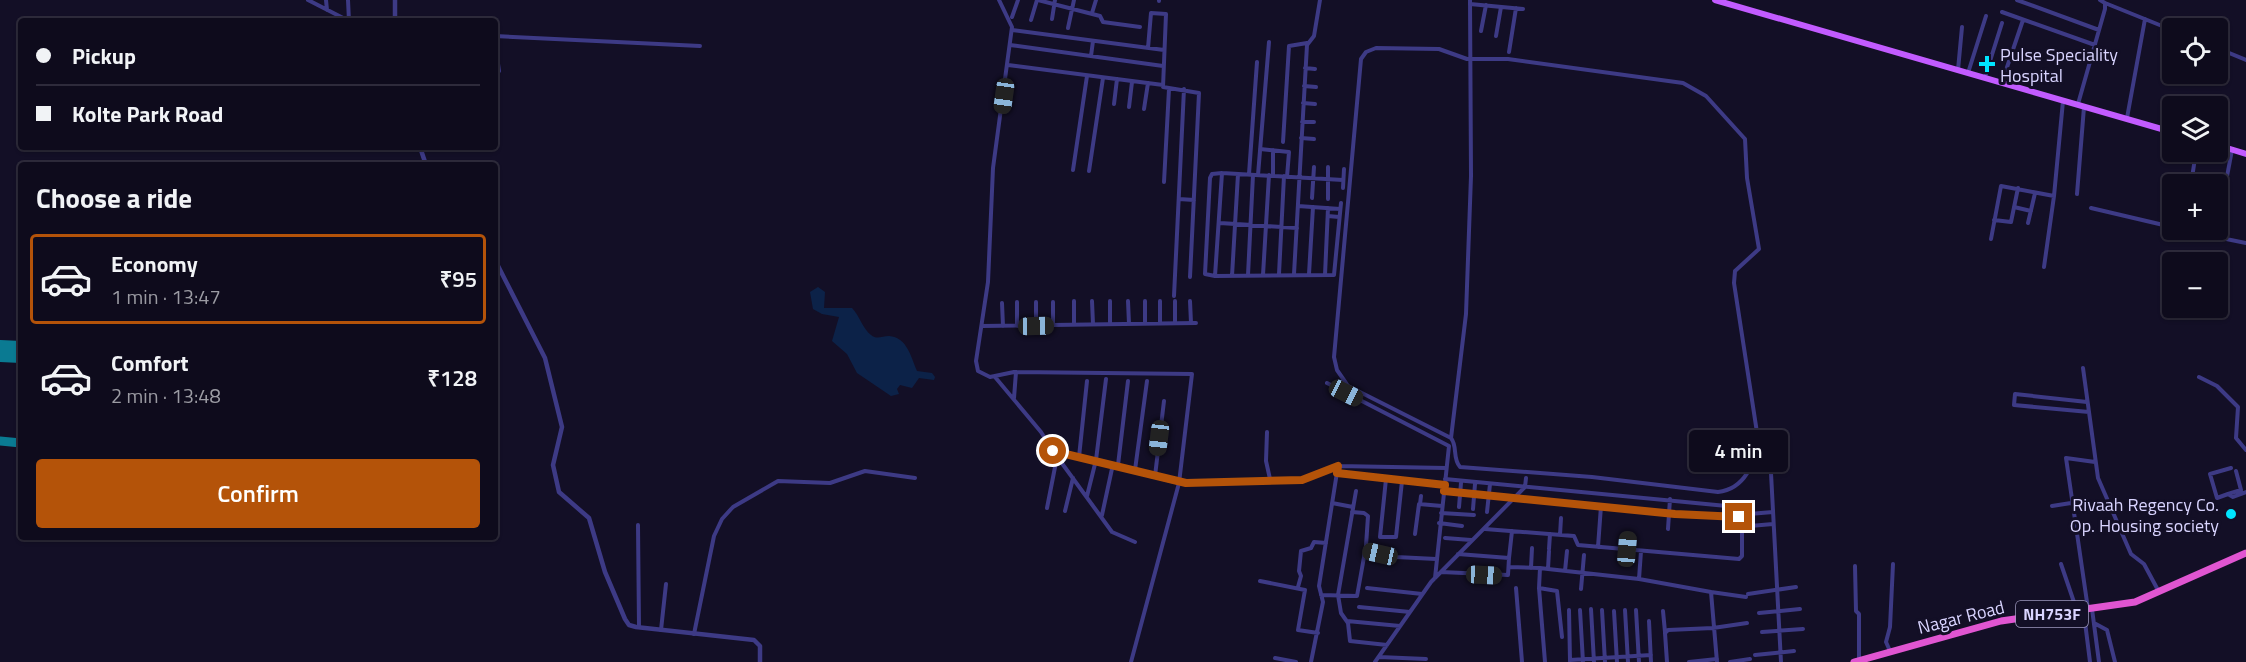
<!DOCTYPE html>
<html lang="en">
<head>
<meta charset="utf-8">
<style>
	:root { --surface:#0e0b1c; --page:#1c1929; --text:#f1f3f6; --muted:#9b9ba3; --line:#2e2b3b; --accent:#b45309 }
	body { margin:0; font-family:"Titillium Web",sans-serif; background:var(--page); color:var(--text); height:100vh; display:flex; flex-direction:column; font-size:22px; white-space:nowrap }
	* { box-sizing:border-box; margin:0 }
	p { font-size:20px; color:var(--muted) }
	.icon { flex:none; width:33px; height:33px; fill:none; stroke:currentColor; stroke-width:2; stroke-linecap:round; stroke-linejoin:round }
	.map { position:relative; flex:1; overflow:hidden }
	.sheet { position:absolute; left:18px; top:162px; width:480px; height:378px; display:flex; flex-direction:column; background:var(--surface); border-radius:6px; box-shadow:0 2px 4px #0004,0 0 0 2px var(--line) }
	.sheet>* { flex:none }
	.hud { position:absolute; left:18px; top:18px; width:480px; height:132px; border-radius:6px; box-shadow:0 2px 4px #0004,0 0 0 2px var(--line); display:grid; align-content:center; height:132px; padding:0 18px; background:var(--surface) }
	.controls { position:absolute; left:2162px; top:18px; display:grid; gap:12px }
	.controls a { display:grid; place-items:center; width:66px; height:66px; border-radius:6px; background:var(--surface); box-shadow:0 2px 4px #0004,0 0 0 2px var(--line); font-size:30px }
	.end { position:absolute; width:27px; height:27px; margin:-14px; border:8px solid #b45309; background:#fff; box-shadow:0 0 0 3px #fff }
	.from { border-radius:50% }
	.bubble { position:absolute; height:42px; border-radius:6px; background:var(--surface); box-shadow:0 2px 4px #0004,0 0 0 2px var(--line); font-size:20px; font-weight:600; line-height:42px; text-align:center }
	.car { position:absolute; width:18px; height:36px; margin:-18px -9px; border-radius:8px; box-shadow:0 0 4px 2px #0007; background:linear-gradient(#222 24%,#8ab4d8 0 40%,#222 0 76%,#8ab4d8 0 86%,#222 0) }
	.hud b { display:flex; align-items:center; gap:21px; height:57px; font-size:22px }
	.hud b+b { border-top:2px solid var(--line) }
	.hud i { width:15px; height:15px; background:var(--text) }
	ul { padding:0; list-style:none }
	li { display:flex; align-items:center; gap:18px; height:90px; margin:0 12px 9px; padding:0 6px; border:3px solid transparent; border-radius:6px }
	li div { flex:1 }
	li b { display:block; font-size:22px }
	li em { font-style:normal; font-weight:600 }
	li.current { border-color:var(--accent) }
	li>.icon { width:54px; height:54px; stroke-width:1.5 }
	h2 { padding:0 18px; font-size:27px; line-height:72px }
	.primary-button { display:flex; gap:12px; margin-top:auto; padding:12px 18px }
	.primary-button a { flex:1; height:69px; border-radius:6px; background:var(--accent); color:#fff; font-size:24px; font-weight:600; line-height:69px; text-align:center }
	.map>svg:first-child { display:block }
	.water { fill:#0c2248 }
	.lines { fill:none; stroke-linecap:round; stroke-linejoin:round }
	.taxiway { stroke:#0a7a92; stroke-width:9 }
	.runway { stroke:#0a7a92; stroke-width:22 }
	.minor { stroke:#3d3a85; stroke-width:4 }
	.tertiary { stroke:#3d3a85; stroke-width:4.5 }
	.primary { stroke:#c25bff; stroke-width:6 }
	.trunk { stroke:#e055d1; stroke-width:7 }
	.route { stroke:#b45309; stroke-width:8 }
	.poi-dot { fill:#00e5ff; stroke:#130f26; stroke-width:2 }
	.labels { text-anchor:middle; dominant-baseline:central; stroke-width:6; stroke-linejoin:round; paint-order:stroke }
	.shield { fill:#130f26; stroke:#9e99be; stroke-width:1.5 }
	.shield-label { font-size:16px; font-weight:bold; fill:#d9d4ff }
	.poi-label { font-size:18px; fill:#d9d4ff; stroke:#130f26; text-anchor:start }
	.street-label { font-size:18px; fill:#d9d4ff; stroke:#130f26 }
</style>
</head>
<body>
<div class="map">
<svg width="2246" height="662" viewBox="0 0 2246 662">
	<rect width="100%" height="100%" fill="#130f26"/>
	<!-- water -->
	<path class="water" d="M818 287 825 292 824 308H852C859 315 863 329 871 335 877 340 882 336 889 336 907 337 911 357 917 371L932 373 935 377 934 380 919 378 912 388 900 385 897 389 899 394 891 396 857 373 847 354 832 341 839 317 822 314 813 309 810 292Z"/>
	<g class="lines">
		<!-- taxiway -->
		<path class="taxiway" d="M0 441 21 443"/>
		<!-- runway -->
		<path class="runway" d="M0 351 21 352"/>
		<!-- minor -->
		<path class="minor" d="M308 0 349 21 348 0
			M326 0 327 10
			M999 0 1012 27 993 168 988 282 976 361 978 371 990 377 1014 372 1192 374 1179 483 1302 480 1338 466 1446 468
			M1038 0 1100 16 1103 22 1140 27
			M1159 0V1
			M2017 0 2099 30
			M2105 3 2172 30
			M1470 4 1523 9
			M2002 12 2095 45
			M1092 13 1096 0
			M1012 17 1018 0
			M1052 19 1055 0
			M1031 20 1037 0
			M1068 28 1074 0
			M1012 30 1164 50
			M1481 31 1486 5
			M495 36 700 46
			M1496 36 1501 7
			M495 42 499 71
			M1010 45 1163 66
			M1148 48 1151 13 1166 14 1163 87 1199 93 1190 277
			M1376 48 1439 49 1467 59H1508L1683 83 1706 96 1745 139 1747 178 1759 249 1735 271 1734 283 1758 439C1755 463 1745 489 1718 492L1592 477 1460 467C1452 458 1458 447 1451 438L1348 386 1337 370 1334 357 1361 59 1366 52Z
			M2217 48 2246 60
			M1509 52 1516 8
			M1091 56 1093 41
			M1008 65 1163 85
			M1305 68 1315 69
			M1958 70 1962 27
			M1968 73 1986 16
			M1985 77 2002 23
			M2002 82 2023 20
			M1304 86 1316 87
			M1303 103 1315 104
			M1114 104 1117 79
			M2078 104 2105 9V3L2100 0
			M1129 107 1132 82
			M1144 109 1148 83
			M2127 118 2145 19
			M1302 122H1314
			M1301 138 1314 139
			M1283 142 1289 46 1307 43
			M1260 149 1289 152 1287 177
			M1073 170 1087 76
			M1089 171 1103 78
			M1249 174 1257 62
			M1258 175 1269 42
			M1273 176V150
			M1164 182 1169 89
			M2186 184 2187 175
			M2191 184 2196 152
			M1343 188 1344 169
			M2077 194 2084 107
			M1312 198 1314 167
			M1179 199 1194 200
			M1328 199V167
			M1341 203 1334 275 1215 276 1222 173 1343 180
			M1298 206 1340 209
			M2014 207 2031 211
			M2091 208 2172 227
			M1328 216 1339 217
			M1994 220 2011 222 2018 188
			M1220 223 1297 228
			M2028 223 2035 193
			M2217 229 2232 150
			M2182 230 2246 243
			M1991 239 2001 186 2054 196 2063 101
			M2044 267 2054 196
			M1279 274 1284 176
			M1294 274 1307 45 1314 36 1320 0
			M1309 274 1313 207
			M1248 275 1253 175
			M1263 275 1269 175
			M1325 275 1328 208
			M1215 276 1205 274 1210 178 1212 174 1222 173
			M1232 276 1238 174
			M1174 296 1184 89
			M1074 301V325
			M1092 301 1093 324
			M1110 301V324
			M1128 301 1129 324
			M1145 301V324
			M1175 301V323
			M1190 301 1191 323
			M1017 302V326
			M1036 302V325
			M1053 302V325
			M1002 303 1003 326
			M1160 323V301
			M982 326 1196 323
			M2083 368 2098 478 2131 554 2144 564 2159 592
			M995 377 1041 432 1053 451 1179 483 1131 662
			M2199 377 2217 386 2238 407 2236 438 2246 450
			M1327 383 1449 446 1435 578
			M1014 398 1016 372
			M2087 402 2015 394 2014 405 2089 412
			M1267 432 1266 461 1270 479
			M1451 438 1466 314 1471 176 1470 0
			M1053 451 1112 532 1135 542
			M1079 457 1087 381
			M1118 465 1128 381
			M2231 468 2210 474 2217 498 2228 494 2233 497 2246 492
			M1135 470 1147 381
			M1337 473 1445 485
			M1771 473 1781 662
			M1155 476 1164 401
			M1386 479 1380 537H1396L1402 481
			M1445 479 1737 507
			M1356 491 1338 595 1341 613 1348 623 1350 641 1387 645
			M1444 491 1675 514 1739 517 1742 519V556L1739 559 1578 545 1574 536 1485 529
			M2228 494 2241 490 2236 471
			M1087 496 1096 460 1106 379
			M1332 503 1353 507
			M1420 504 1421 496
			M2052 506 2071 503
			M1459 507 1461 483
			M1741 507V518
			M1047 508 1057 457
			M1473 509 1475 484
			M1065 511 1073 478
			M1487 512 1490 484
			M1773 512 1749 514 1750 526 1773 524
			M1441 513 1474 515
			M1102 515 1113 464
			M1439 523 1462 526
			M638 525 639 627
			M1668 529 1670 499
			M1415 534 1419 504 1442 506
			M1560 535 1561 518
			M1445 538 1471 540
			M1598 547 1601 506
			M1549 549 1550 534
			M1627 549 1629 535
			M1365 550 1396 557 1436 559
			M1641 551 1639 579 1711 592 1717 662
			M1509 558 1512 531
			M2061 564 2077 611
			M1855 566 1856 611 1859 614V660
			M1509 567 1540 568 1539 588 1545 662
			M1531 568 1532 548
			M1540 568 1548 569 1549 551
			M1548 569 1639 579
			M1565 571 1567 551
			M1441 572 1508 575 1509 558 1458 554
			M1260 581 1305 590 1298 630 1318 633
			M1298 587 1301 576 1299 571 1301 551 1311 548 1314 542 1326 543
			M1367 588 1422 594
			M1516 588 1522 662
			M1539 588 1557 591 1562 637
			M1581 589 1584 555
			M1711 592 1746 597
			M1748 594 1796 587
			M1321 595 1357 596 1366 546 1368 516 1364 513 1352 512
			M1359 607 1410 612
			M1591 609 1594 662
			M2088 609 2066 458 2095 462
			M2092 609 2099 662
			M1569 610 1570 661
			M1580 610 1583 662
			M1602 610 1605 662
			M1625 610 1628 662
			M1636 610 1639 662
			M1614 611 1617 662
			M1663 611 1665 632
			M1759 613 1800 609
			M2084 614 2090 662
			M1347 621 1400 626
			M1649 621 1651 662
			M2094 623 2107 630 2115 662
			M661 630 666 584
			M1762 632 1803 629
			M694 634 714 536 722 519 733 507 778 481 830 483 865 471 915 478
			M1890 651 1886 642 1890 627 1893 564
			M1755 655 1794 651
			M1379 657 1426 659
			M1275 658 1296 662
			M1570 660 1651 655
			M1311 662 1323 602 1319 586 1338 466
			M1375 662 1431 582 1525 487 1526 478
			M1667 662 1665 633 1668 630 1713 628 1747 623
			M1689 662 1717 659
			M1730 662 1750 659"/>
		<!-- tertiary -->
		<path class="tertiary" d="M395 0V21
			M420 147 426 165
			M495 260 545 358 562 427 553 465 559 492 589 518 605 572 625 619 629 625 636 627 754 640 760 646V662"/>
		<!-- primary -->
		<path class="primary" d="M1715 0 2172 132
			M2217 145 2246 154"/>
		<!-- trunk -->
		<path class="trunk" d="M1854 662 2001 621 2135 602 2246 553"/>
	</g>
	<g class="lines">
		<!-- route -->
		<path class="route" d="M1053 451 1186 483 1302 480 1338 466 1337 473 1445 485 1444 491 1675 514 1739 517"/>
	</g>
	<!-- markers -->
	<g class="poi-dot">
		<path d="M1984 55h6v6h6v6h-6v6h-6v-6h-6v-6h6z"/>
		<circle cx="2231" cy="514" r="6"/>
	</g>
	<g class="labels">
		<!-- shield labels -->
		<rect class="shield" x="2016" y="601" width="72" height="26" rx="4.5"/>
		<g class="shield-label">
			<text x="2052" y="614">NH753F</text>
		</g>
		<!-- poi labels -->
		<g class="poi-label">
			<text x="2000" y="54">Pulse Speciality<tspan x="2000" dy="21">Hospital</tspan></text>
			<text x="2219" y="504" text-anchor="end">Rivaah Regency Co.<tspan x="2219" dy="21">Op. Housing society</tspan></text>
		</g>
		<!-- street labels -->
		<g class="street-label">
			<text transform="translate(1961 617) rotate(-14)">Nagar Road</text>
		</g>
	</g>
</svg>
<div class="controls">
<a><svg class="icon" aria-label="locate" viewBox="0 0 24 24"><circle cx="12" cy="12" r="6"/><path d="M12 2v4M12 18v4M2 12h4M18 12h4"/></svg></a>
<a><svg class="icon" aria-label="layers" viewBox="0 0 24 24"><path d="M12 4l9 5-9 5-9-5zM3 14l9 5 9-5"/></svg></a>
<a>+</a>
<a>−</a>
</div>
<i class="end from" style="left:1053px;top:451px"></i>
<i class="end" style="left:1739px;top:517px"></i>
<div class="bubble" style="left:1689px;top:430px;width:99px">4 min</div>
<i class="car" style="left:1004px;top:96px;rotate:188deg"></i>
<i class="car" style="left:1036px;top:326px;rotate:89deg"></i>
<i class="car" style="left:1346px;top:393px;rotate:117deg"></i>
<i class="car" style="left:1159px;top:438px;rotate:187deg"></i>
<i class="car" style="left:1627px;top:549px;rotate:5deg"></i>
<i class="car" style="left:1380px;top:554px;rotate:283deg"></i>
<i class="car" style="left:1484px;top:575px;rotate:93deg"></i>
<div class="hud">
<b><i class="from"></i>Pickup</b>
<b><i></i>Kolte Park Road</b>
</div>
<section class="sheet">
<h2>Choose a ride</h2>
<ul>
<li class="current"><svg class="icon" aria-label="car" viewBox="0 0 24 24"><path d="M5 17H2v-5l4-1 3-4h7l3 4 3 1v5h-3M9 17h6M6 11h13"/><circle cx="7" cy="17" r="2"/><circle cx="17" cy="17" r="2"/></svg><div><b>Economy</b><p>1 min · 13:47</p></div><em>₹95</em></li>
<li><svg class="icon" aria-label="car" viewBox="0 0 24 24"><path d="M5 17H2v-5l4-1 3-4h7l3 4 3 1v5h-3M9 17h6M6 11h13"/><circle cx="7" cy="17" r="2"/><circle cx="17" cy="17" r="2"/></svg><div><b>Comfort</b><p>2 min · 13:48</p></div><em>₹128</em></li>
</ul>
<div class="primary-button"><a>Confirm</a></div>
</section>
</div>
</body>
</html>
